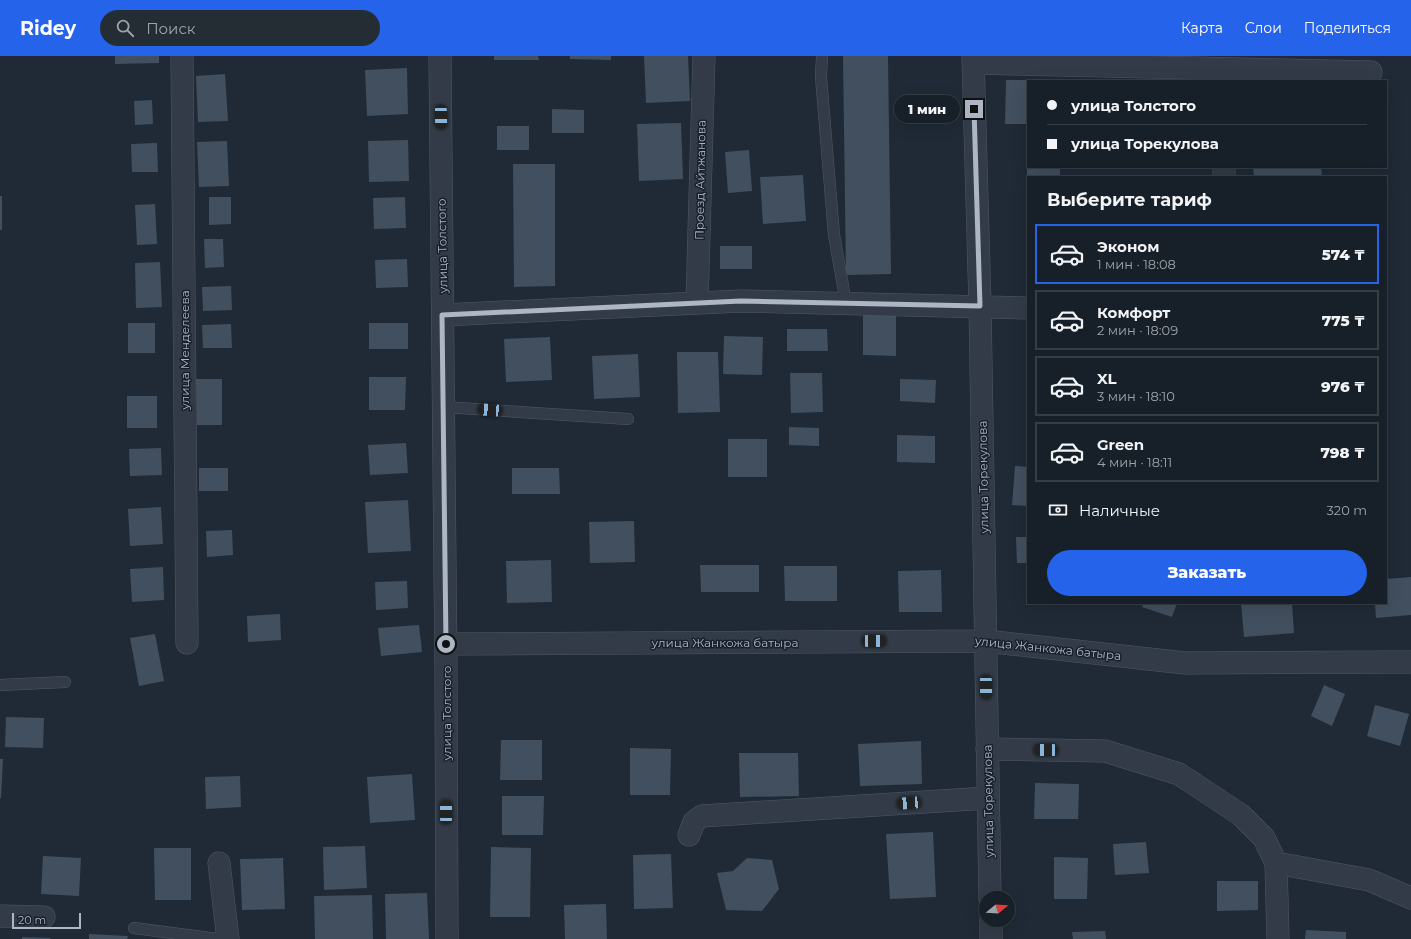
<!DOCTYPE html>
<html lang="ru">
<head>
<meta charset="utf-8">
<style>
	:root { --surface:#172028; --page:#242d34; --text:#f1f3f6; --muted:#9ea3a8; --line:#363e45; --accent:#2563eb }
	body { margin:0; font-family:Montserrat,sans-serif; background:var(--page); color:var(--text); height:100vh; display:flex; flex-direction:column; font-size:15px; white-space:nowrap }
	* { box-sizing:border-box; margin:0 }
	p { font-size:13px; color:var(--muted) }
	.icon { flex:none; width:22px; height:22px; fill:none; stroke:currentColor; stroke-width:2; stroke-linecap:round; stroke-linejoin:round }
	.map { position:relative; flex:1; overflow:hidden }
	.drawer { position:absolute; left:1027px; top:120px; width:360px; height:428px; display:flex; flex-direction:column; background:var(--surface); border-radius:0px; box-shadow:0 4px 16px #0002,0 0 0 1px var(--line) }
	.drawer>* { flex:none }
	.top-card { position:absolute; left:1027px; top:24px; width:360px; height:88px; border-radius:0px; box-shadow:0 4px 16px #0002,0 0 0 1px var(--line); display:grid; align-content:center; height:88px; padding:0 20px; background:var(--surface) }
	.needle { width:26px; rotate:72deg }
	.fabs { position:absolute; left:979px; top:835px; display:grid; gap:8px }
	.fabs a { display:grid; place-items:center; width:36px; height:36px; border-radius:50%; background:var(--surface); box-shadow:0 4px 16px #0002,0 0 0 1px var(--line); font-size:20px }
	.scale { position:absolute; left:12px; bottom:10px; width:69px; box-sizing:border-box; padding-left:4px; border:2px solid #acb6c4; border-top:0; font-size:11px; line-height:14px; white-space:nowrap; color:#acb6c4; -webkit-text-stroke:3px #18202b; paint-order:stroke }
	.end { position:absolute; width:18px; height:18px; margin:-9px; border:5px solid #acb6c4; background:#111; box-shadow:0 0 0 2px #111 }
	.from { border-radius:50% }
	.bubble { position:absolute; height:28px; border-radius:14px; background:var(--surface); box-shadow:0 4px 16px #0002,0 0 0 1px var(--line); font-size:13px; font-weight:800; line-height:28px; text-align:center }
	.car { position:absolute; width:12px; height:24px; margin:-12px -6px; border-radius:5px; box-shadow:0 0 3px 1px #0007; background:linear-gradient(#222 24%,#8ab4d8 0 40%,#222 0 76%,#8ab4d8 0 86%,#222 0) }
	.top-card b { display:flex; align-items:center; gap:14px; height:38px; font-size:15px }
	.top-card b+b { border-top:1px solid var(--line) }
	.top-card i { width:10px; height:10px; background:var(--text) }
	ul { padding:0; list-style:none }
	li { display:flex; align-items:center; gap:12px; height:60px; margin:0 8px 6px; padding:0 12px; border:2px solid var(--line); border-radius:0px }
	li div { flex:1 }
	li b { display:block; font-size:15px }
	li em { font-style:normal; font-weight:800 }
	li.selected { border-color:var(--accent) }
	li>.icon { width:36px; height:36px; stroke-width:1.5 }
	h2 { padding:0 20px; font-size:18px; line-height:48px }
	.pay { display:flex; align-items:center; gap:10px; height:44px; padding:0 20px; font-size:15px }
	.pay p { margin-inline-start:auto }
	.cta { display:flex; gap:8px; margin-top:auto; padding:8px 20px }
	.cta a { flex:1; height:46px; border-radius:24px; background:var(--accent); color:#fff; font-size:16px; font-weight:800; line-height:46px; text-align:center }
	header { display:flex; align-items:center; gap:24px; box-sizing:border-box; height:56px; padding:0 20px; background:var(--accent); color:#fff }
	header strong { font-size:19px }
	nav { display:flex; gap:22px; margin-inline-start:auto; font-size:14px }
	.search { width:280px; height:36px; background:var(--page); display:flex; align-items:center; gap:10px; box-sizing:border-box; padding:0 14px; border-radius:22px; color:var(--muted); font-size:15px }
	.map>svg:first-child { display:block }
	.building { fill:#424f5e }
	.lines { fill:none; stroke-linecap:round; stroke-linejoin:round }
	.service-casing { stroke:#505965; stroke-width:12 }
	.minor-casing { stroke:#505965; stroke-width:23 }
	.service { stroke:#323b47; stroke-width:11 }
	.minor { stroke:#323b47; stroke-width:22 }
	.route { stroke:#acb6c4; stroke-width:5 }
	.labels { text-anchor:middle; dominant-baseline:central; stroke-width:3; stroke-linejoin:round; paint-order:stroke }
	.street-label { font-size:12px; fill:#acb6c4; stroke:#18202b }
</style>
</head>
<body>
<header>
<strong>Ridey</strong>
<div class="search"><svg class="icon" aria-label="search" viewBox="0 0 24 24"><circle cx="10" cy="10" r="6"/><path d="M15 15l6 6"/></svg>Поиск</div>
<nav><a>Карта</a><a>Слои</a><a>Поделиться</a></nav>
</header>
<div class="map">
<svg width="1411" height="883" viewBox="0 0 1411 883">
	<rect width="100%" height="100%" fill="#1f2a36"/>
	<!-- building -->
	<path class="building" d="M115 0H159V7L115 8Z
		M494 0H538L539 4H494Z
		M570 0H611V4L570 3Z
		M644 0H688L690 45 646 47Z
		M843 0H888L891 218 846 219Z
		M407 12 408 58 367 60 365 14Z
		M225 18 228 65 198 66 196 20Z
		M1006 24H1028V68H1005Z
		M152 44 153 68 135 69 134 45Z
		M552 53 584 54V77H552Z
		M681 67 683 123 639 125 637 68Z
		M497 70H529V94H497Z
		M408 84 409 125 369 126 368 85Z
		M227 85 229 130 199 131 197 86Z
		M157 87 158 116H132L131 88Z
		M749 94 752 135 728 137 725 96Z
		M513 108H555V230L514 231Z
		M1027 111H1060V121H1028V128H1027Z
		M1253 111H1321L1322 121H1254Z
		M803 119 806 165 763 168 760 121Z
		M0 140H2V174H0Z
		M209 141H231V168L209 169Z
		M405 141 406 172 374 173 373 142Z
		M155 148 157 188 137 189 135 149Z
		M204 183H223L224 211 205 212Z
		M720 190H752V213H720Z
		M407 203 408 231 376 232 375 204Z
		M160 206 162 251 136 252 135 207Z
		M231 230 232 254 203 255 202 231Z
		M863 259H896V300L863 299Z
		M128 267H155V297H128Z
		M369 267H408V293H369Z
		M231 268 232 292H203L202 269Z
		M787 273H827L828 295H787Z
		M724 280 763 281 762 319 723 318Z
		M550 281 552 324 506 326 504 283Z
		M677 296H718L720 356 678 357Z
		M638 298 640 341 594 343 592 300Z
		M790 317H822L823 356 791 357Z
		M369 321H406L405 354H369Z
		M196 323H222V369H197Z
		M900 323 936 324 935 347 900 345Z
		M127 340H157V372H127Z
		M789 371 819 372V390L789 389Z
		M897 379 935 380V407L897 406Z
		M728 383H767V421H728Z
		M406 387 408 417 370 419 368 389Z
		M161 392 162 419 130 420 129 393Z
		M1015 410 1028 411V450L1012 449Z
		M199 412H228V435H199Z
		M512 412H559L560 438H512Z
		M408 444 411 495 368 497 365 446Z
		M161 451 163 488 130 490 128 453Z
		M634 465 635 506 590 507 589 466Z
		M232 474 233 499 207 501 206 475Z
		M1016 481H1028V507H1017Z
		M551 504 552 546 507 547 506 505Z
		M700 509H759V536H701Z
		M784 510H837V545H785Z
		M163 511 164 544 132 546 130 513Z
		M941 514 942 556H899L898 515Z
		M1411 521V559L1376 562 1375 547H1386V523Z
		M407 525 408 552 376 554 375 526Z
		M1144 547H1177L1172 561 1142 551Z
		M1241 547H1292L1294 577 1244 581Z
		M280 558 281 584 248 586 247 560Z
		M419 569 422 596 381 600 378 572Z
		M155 578 164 625 139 630 130 582Z
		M1324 629 1345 638 1332 670 1311 660Z
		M1375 649 1409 658 1400 690 1367 680Z
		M6 661 44 662 43 692 5 691Z
		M501 684H542V724H500Z
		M921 685 922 728 860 730 858 688Z
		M630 692 671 693 670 739H630Z
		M739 697H798L799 740 740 741Z
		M0 703H3L1 742H0Z
		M412 718 415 764 370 767 367 721Z
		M240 720 241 751 206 753 205 721Z
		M1035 727 1079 728 1078 763H1034Z
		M502 740H544L543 779H502Z
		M933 776 936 841 890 843 886 778Z
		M1146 786 1149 817 1115 819 1113 788Z
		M365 790 367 832 324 834 323 791Z
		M491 791 531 792 530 861H490Z
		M154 792H191V844H155Z
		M671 798 673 852 634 853 633 799Z
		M43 800 81 802 79 840 41 838Z
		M1054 801 1088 802 1087 843H1054Z
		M283 802 285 853 242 854 240 803Z
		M747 802 772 804 779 833 762 855 726 854 717 817 733 815Z
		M1217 825H1258V854L1217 855Z
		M427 837 429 883H386L385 838Z
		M372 839 373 883H315L314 840Z
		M606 848 607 883H565L564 849Z
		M1306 874 1346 876V883H1305Z
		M1105 875 1106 883H1073L1072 876Z
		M89 878 128 880 127 883H89Z
		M22 881 51 882 50 883H22Z"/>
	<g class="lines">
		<defs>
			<path id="service" d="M822 0 821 21 834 179 846 247
				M444 351 628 363
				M0 629 65 626
				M134 872 218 883"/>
			<path id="minor" d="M182 0 187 587
				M440 0 446 614 447 883
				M973 0 980 250 990 842
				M973 7 1371 16
				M1224 111V121
				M697 247 704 0
				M443 259 741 245 1028 252
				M446 588 985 585 1185 607 1411 606
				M987 693 1105 695 1179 718 1241 759 1264 782 1276 807 1369 824 1411 842
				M689 779 694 766 702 760 988 742
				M219 807 228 883
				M1276 807 1278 883
				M0 860 44 861
				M991 864V883"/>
		</defs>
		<!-- service casing -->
		<use href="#service" class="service-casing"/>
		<!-- minor casing -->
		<use href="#minor" class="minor-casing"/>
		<!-- service -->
		<use href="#service" class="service"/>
		<!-- minor -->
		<use href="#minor" class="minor"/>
	</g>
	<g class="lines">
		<!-- route -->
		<path class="route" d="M446 588 442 259 741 245 980 250 974 53"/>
	</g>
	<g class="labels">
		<!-- street labels -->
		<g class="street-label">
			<text transform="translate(700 124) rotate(-89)">Проезд Айтжанова</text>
			<text transform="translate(442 190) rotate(-91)">улица Толстого</text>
			<text transform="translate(184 294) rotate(-90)">улица Менделеева</text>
			<text transform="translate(983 421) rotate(-91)">улица Торекулова</text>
			<text x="725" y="586">улица Жанкожа батыра</text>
			<text transform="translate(1048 592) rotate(6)">улица Жанкожа батыра</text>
			<text transform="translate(446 657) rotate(-90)">улица Толстого</text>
			<text transform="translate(988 745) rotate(-91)">улица Торекулова</text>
		</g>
	</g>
</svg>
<div class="fabs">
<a><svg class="needle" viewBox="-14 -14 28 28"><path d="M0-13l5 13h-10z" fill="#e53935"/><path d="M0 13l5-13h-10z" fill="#9ea3a8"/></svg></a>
</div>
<div class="scale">20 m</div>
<i class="end from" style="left:446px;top:588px"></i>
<i class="end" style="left:974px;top:53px"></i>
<div class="bubble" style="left:894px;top:39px;width:66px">1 мин</div>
<i class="car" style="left:441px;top:61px;rotate:179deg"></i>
<i class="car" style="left:490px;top:354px;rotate:274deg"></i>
<i class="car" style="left:874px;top:585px;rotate:90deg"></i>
<i class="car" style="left:986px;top:631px;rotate:179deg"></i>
<i class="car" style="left:1046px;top:694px;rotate:271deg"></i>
<i class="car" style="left:909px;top:747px;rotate:266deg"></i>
<i class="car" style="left:446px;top:756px;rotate:0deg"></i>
<div class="top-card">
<b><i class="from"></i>улица Толстого</b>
<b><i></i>улица Торекулова</b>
</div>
<section class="drawer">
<h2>Выберите тариф</h2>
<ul>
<li class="selected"><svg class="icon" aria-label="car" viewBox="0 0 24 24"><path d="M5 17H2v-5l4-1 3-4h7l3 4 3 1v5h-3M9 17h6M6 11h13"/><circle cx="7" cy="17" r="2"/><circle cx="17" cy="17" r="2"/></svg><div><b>Эконом</b><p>1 мин · 18:08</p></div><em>574 ₸</em></li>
<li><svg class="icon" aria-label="car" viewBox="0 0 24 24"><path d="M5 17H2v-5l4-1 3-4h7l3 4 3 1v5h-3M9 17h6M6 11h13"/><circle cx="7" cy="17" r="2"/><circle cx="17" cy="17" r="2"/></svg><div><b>Комфорт</b><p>2 мин · 18:09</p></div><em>775 ₸</em></li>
<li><svg class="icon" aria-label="car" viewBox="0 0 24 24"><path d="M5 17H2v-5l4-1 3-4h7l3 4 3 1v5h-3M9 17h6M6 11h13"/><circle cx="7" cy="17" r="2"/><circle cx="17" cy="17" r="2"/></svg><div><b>XL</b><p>3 мин · 18:10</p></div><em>976 ₸</em></li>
<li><svg class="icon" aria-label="car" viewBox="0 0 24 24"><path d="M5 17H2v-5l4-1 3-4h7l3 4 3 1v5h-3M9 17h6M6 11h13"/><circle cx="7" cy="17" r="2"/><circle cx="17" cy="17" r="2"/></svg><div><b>Green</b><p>4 мин · 18:11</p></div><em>798 ₸</em></li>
</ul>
<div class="pay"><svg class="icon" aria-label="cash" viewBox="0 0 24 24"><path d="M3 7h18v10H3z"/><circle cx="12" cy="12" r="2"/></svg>Наличные<p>320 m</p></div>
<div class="cta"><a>Заказать</a></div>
</section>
</div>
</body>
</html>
